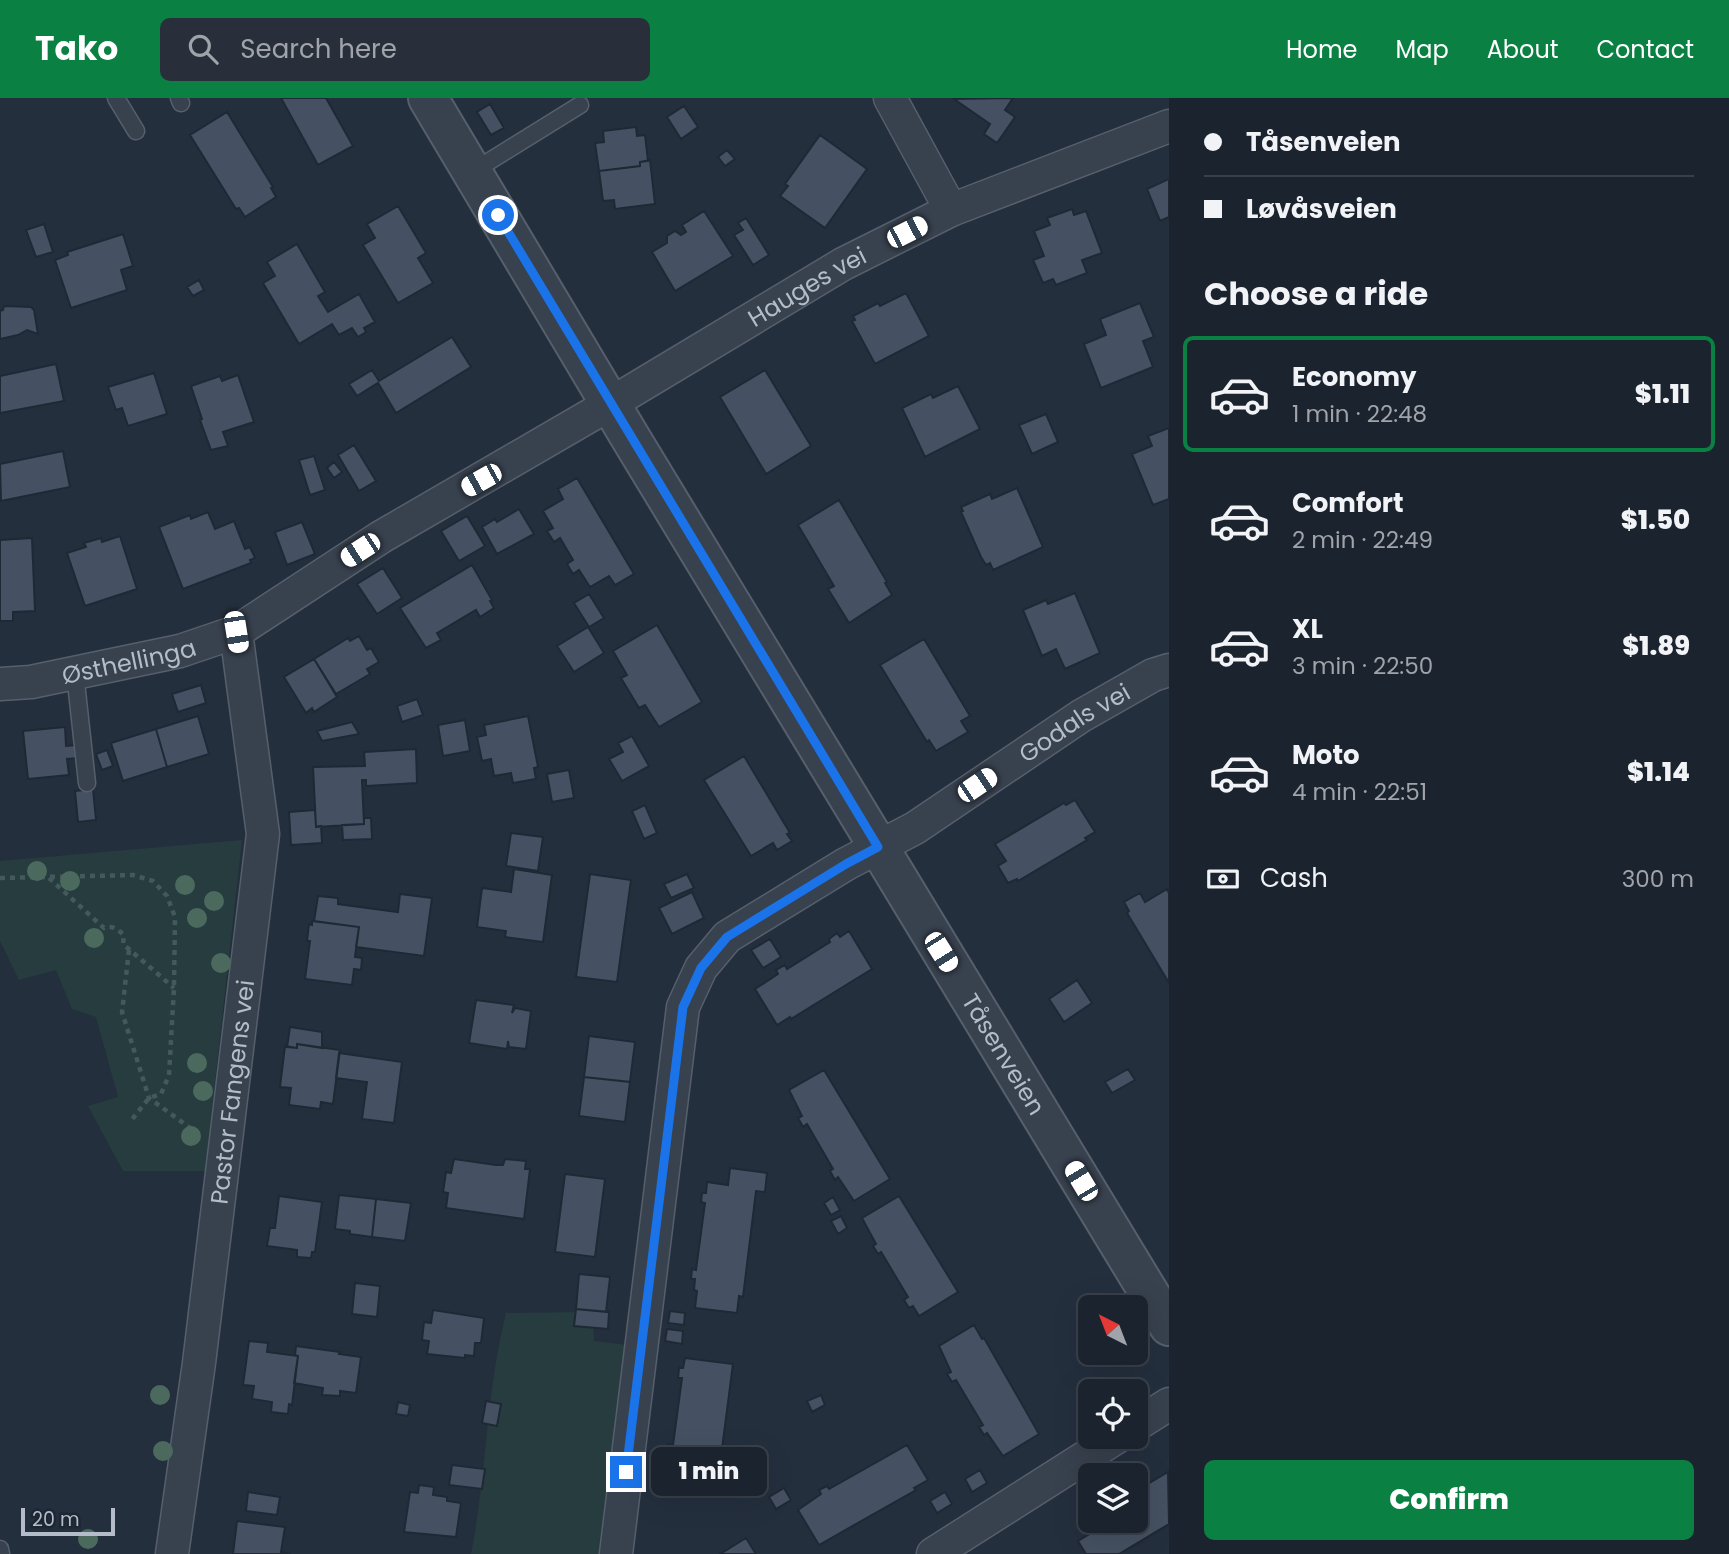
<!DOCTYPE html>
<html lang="en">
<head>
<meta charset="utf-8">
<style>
	:root { --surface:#1b232e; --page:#282f3a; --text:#f1f3f6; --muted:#a0a4aa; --line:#39404a; --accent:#0b8043 }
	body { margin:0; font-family:Poppins,sans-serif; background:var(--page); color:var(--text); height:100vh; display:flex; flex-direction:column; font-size:26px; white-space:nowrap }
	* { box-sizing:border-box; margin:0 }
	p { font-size:23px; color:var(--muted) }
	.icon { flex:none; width:38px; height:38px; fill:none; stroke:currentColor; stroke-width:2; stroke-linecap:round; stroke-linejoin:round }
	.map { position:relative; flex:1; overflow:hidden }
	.side { display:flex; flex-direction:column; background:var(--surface); width:560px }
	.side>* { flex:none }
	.top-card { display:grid; align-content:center; height:154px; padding:0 35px; background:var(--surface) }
	.needle { width:46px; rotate:318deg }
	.fabs { position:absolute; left:1078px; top:1197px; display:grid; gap:14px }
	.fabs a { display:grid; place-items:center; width:70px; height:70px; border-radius:10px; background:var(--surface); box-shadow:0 7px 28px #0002,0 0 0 2px var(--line); font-size:35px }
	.scale { position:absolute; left:21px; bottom:18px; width:94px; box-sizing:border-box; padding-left:7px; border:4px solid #b4bcc9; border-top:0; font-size:19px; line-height:24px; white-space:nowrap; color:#b4bcc9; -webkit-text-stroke:5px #1d2633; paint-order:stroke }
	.end { position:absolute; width:32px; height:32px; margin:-16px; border:9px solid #1a73e8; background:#fff; box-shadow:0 0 0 4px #fff }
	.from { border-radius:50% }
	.bubble { position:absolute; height:49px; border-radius:10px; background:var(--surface); box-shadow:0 7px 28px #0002,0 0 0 2px var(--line); font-size:23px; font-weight:800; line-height:49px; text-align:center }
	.car { position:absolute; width:21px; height:42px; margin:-21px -10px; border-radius:9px; box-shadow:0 0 5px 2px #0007; background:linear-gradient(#fff 24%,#345 0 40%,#fff 0 76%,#345 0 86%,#fff 0) }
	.top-card b { display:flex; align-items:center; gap:24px; height:66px; font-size:26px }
	.top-card b+b { border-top:2px solid var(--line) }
	.top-card i { width:18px; height:18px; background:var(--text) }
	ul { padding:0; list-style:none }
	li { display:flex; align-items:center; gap:21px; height:116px; margin:0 14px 10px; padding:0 21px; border:4px solid transparent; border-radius:10px }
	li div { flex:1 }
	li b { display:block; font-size:26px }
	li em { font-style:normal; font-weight:800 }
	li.active { border-color:var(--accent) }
	li>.icon { width:63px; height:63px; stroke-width:1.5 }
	h2 { padding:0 35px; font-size:32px; line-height:84px }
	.pay { display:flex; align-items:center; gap:18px; height:77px; padding:0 35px; font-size:26px }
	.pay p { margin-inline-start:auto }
	.cta { display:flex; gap:14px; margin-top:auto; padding:14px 35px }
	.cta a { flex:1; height:80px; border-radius:10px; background:var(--accent); color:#fff; font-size:28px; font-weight:800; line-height:80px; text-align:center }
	header { display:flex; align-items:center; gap:42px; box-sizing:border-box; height:98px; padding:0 35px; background:var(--accent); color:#fff }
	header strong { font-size:33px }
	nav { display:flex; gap:38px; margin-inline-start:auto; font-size:24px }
	.search { width:490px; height:63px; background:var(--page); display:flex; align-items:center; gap:18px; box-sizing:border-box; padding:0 24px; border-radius:10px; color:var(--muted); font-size:26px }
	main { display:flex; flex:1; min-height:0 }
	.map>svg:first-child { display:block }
	.green { fill:#263c3f }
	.building { fill:#455162; stroke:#1f2835; stroke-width:2 }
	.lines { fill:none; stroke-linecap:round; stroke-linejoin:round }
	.service-casing { stroke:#565f6c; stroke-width:19 }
	.minor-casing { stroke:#565f6c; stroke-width:35 }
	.tertiary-casing { stroke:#565f6c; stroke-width:42 }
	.path { stroke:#44595c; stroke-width:4.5; stroke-dasharray:5 5; stroke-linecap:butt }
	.service { stroke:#38414e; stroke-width:16 }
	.minor { stroke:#38414e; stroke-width:32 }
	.tertiary { stroke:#38414e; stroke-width:38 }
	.tree { fill:#4b6a5d }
	.route { stroke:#1a73e8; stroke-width:9 }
	.labels { text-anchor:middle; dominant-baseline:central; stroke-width:7; stroke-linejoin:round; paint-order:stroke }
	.street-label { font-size:24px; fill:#b4bcc9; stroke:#1d2633 }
</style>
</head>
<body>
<header>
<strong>Tako</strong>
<div class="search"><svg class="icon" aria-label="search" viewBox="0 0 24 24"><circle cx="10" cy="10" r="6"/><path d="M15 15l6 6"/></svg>Search here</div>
<nav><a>Home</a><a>Map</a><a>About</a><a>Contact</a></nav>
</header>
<main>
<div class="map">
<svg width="1169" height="1456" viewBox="0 0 1169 1456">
	<rect width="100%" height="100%" fill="#242f3e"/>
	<!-- green -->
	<path class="green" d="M242 742 205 1073H123L88 1008 118 999 96 919 72 911 56 872 19 882 0 843V763Z
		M593 1214 594 1243 628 1247 601 1456H471C487 1377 486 1294 506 1215Z"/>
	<!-- building -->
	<path class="building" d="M281 0H326L353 48 318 67Z
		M1013 0 1005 12 1015 19 997 45 984 36 990 26 954 1Z
		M490 6 504 30 491 37 477 14Z
		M684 8 698 29 681 41 667 19Z
		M227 14 273 89 271 90 276 99 245 119 239 110 236 111 190 37Z
		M636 29 637 38 645 37 648 63 640 64V68L599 73 595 45 604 44 603 33Z
		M820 37 867 71 825 130 780 98 788 88 785 86Z
		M727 52 735 61 725 68 718 59Z
		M650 62 655 106 615 111 614 102 603 103 599 73 640 68V64Z
		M1169 81V119L1160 123 1147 91Z
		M398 108 426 155 418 160 433 185 398 205 363 147 375 140 367 126Z
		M1072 111 1074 117 1086 113 1102 155 1082 162 1087 175 1056 187 1053 181 1043 185 1033 162 1044 158 1034 133 1050 127 1047 120Z
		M704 113 733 158 675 193 652 154 667 145V138L675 133 681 137 686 134 682 127Z
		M746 120 769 157 753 167 734 137 743 132 738 125Z
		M44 126 53 154 36 159 26 132Z
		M123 136 133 168 121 172 127 192 71 210 55 162 68 157 67 154Z
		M297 146 325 194 318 198 328 214 359 196 375 224 364 230 366 234 358 239 352 230 339 237 332 226 299 246 263 185 275 178 267 164Z
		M199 182 204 192 193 198 187 189Z
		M906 195 929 238 875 266 852 223 855 222 853 218 878 205 880 208Z
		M1140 205 1154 239 1143 243 1153 269 1101 290 1084 246 1106 237 1100 221Z
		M4 208 31 209 34 212 38 236 27 232 18 237 0 241V213L3 212Z
		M452 239 471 269 396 315 378 285 357 298 349 286 372 272 379 283Z
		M56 266 64 303 0 315V278Z
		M765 272 811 348 766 376 720 299Z
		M154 275 167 316 128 328 122 310 116 312 108 289Z
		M238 277 254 324 223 334 228 348 211 352 200 322 202 321 191 288 220 278 222 283Z
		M958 288 980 331 925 359 902 310 931 296 933 300Z
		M1046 316 1058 344 1032 356 1019 327Z
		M1169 330V401L1153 407 1132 356 1152 348 1148 338Z
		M354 347 376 383 359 393 338 357Z
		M63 353 70 389 1 403 0 366Z
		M314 358 325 392 310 397 299 362Z
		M334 364 342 374 334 380 327 370Z
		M577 380 634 476 615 487 609 478 590 489 579 472 573 476 567 466 573 462 560 440 554 444 547 433 553 430 543 413 563 401 558 391Z
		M1017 390 1043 449 993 472 990 465 986 467 981 459 961 414 963 413 961 409 990 396 992 401Z
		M839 402 887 484 885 485 892 497 849 525 828 491 834 488 798 427Z
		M519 411 534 436 497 456 482 429 495 421 497 424Z
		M208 414 215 431 234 423 245 451 250 449 255 460 250 462 251 465 183 491 159 429 190 417 191 421Z
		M467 418 485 448 459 463 441 433Z
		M302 424 315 456 287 467 275 434Z
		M120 438 137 491 85 508 67 455 86 449 84 445 101 440 102 444Z
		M32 440 35 513 13 514V523H0V442Z
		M472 467 492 502 490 503 494 510 480 519 476 512 437 535 441 542 426 550 400 510Z
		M383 470 402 500 377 516 357 486Z
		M1075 495 1100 555 1065 571 1056 551 1042 558 1023 512 1046 502 1048 506Z
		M589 496 604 520 589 529 574 505Z
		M657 527 702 604 659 629 645 607 639 610 621 580 627 577 613 553Z
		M588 529 604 555 574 574 557 548Z
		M359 538 367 552 371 550 379 564 367 571 370 576 336 596 314 561 348 540 350 543Z
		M924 541 970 618 961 623 968 634 936 653 929 642 927 644 880 567Z
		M314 561 337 599 314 614 312 610 306 615 284 579Z
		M201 587 206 605 178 614 172 596Z
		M417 601 423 617 402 624 397 608Z
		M198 618 209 656 167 669 156 631Z
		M528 618 538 669 534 670 536 681 513 685 511 675 494 678 491 661 482 663 477 639 486 637 484 627Z
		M465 622 470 653 443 658 438 627Z
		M352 624 359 636 322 643 317 633Z
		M65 629 66 648 77 647 79 660 67 661 69 677 28 681 23 633Z
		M156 631 167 669 123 683 111 645Z
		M632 638 649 668 622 683 609 661 623 654 618 645Z
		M416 651 417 685 366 688V682H362L364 726 316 729 313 669 365 668 364 654Z
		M107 652 113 668 102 672 96 656Z
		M744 658 790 735 787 736 792 743 777 752 773 745 751 758 704 682Z
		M569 672 574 700 552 704 547 676Z
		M93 691 96 722 78 724 75 693Z
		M1075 702 1095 734 1085 740 1087 742 1018 783 1017 781 1008 785 998 768 1006 763 995 746 1064 705 1066 707Z
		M645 707 657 735 644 741 632 713Z
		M315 712 316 729 321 728 322 745 291 747 289 714Z
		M364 720H371L372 741 343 742 342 727 364 726Z
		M511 735 543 739 538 773 506 768Z
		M514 771 552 777 543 844 505 839 506 833 477 829 482 790 511 794Z
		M590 776 631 782 617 884 576 879Z
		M687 776 694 790 671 800 664 786Z
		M1167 791 1169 795V885L1127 815 1129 813 1124 804 1140 795 1145 804Z
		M692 794 704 820 672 836 659 810Z
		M400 796 432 800 424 858 356 849 359 829 314 823 318 798 338 800V806L398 814Z
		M312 823 359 829 355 859 362 860 361 872 354 871 352 887 305 881 310 843H307L309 826 312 827Z
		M849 833 872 871 791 921 790 919 777 927 755 891 778 876 776 872 785 867 787 871 830 844 829 841 837 835 840 839Z
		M770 841 781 859 763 870 751 852Z
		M1077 882 1092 905 1064 924 1049 901Z
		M476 902 514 907 512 915 515 910 531 913 526 951 509 949 508 943 507 951 469 945Z
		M290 929 322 934V950L297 946V950L287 949Z
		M589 938 635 944 630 984 584 979Z
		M297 946 340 952 333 1006 321 1004 320 1011 289 1007 291 990 280 989 285 948 297 950Z
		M339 955 402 964 394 1025 362 1021 367 984 336 980Z
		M1128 971 1135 982 1112 995 1105 984Z
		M824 972 890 1081 854 1103 838 1079 835 1082 830 1073 833 1071 807 1026 803 1029 798 1020 802 1018 789 992Z
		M584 979 630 984 625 1024 579 1018Z
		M454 1061 496 1067H503L505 1061 526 1063 525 1071H530L524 1121 446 1110 448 1095 443 1094 446 1074 451 1075Z
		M730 1070 767 1075 765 1094 756 1093 743 1199 739 1198 737 1215 695 1210 697 1193 694 1192 695 1181H691L692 1171 696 1172 705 1105 701 1104 702 1095H706L707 1084 728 1087Z
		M565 1076 605 1081 595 1159 555 1154Z
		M339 1097 376 1101 372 1139 350 1136V1133L335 1131Z
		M279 1098 322 1104 315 1154H312L311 1160 297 1159V1152L267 1148 270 1130H275Z
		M899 1098 958 1194 919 1218 913 1208 909 1210 904 1202 908 1199 881 1154 878 1156 873 1148 876 1146 862 1120Z
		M833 1099 840 1112 831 1117 824 1105Z
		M376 1101 411 1105 405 1143 372 1139Z
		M841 1118 847 1130 838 1136 831 1123Z
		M579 1176 610 1179 606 1214 576 1211Z
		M355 1185 380 1188 377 1219 352 1216Z
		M576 1211 609 1214 608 1231 574 1228Z
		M433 1212 484 1220 481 1245H475L474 1258 465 1257V1260L427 1256 429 1243 422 1242 424 1224 431 1225Z
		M670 1213 685 1215 684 1227 668 1225Z
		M974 1227 982 1241 984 1240 1039 1336 1003 1358 987 1335 984 1337 979 1329 983 1327 956 1282 952 1284 947 1276 951 1274 939 1248Z
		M667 1231 683 1233 682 1246 665 1243Z
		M249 1243 268 1245 267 1254 298 1258 292 1307 289 1306 288 1316 271 1314 272 1304 252 1301 254 1288 243 1287Z
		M296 1248 340 1254 339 1256 361 1259 356 1295 340 1293V1298L322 1297 323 1290 294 1285 298 1258 295 1257Z
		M685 1260 733 1266 719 1374 670 1367 672 1356 666 1355 668 1346 673 1347 682 1280H678L679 1270H683Z
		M821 1297 825 1307 812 1314 807 1303Z
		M486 1303 501 1306 497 1328 482 1325Z
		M398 1304 410 1307 408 1318 396 1316Z
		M907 1347 928 1382 914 1390 916 1392 819 1447 798 1412 821 1396 819 1392 827 1388 829 1391Z
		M452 1367 485 1371 482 1391 449 1387Z
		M980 1372 987 1385 972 1394 965 1381Z
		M1168 1374 1169 1426 1119 1456H1086L1078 1443 1093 1434 1086 1423 1090 1420V1423H1136V1393Z
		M419 1387 434 1389 433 1397 447 1399V1403L461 1405 456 1439 404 1434 410 1394 418 1395Z
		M784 1390 791 1402 776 1411 769 1399Z
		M248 1394 280 1399 277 1417 246 1413Z
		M945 1394 952 1406 937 1415 930 1403Z
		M237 1423 285 1429 281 1454 291 1456H233Z
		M746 1440 756 1456H720Z"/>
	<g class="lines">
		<defs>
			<path id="service" d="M116 0 136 33
				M179 0 181 5
				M472 74 580 7
				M75 575 87 685
				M0 1451 1 1456"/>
			<g id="minor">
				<path d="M890 0 951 112"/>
				<path id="s1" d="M0 586 31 584 180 553 236 534 381 439 610 306 843 166 951 112 1169 28"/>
				<path d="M1136 1327 1169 1306"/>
				<path id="s2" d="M172 1456 199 1265 263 736 236 534"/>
				<path id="s3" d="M616 1456 683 909 701 870 727 839 846 766 915 730 1081 618 1153 577 1169 572"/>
				<path d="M933 1456 1117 1339"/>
			</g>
			<g id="tertiary">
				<path id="s4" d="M428 0 630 339 1169 1228"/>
			</g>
		</defs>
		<!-- service casing -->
		<use href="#service" class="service-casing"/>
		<!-- minor casing -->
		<use href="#minor" class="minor-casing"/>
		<!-- tertiary casing -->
		<use href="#tertiary" class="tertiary-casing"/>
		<!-- path -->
		<path class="path" d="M0 780 133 777 153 783 167 798 175 819 174 890 169 977 161 996 149 1000 130 1024
			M49 780 104 830C113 827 117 831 124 837L123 846 174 890
			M129 852 122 914 149 1000 197 1035"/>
		<!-- service -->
		<use href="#service" class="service"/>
		<!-- minor -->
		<use href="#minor" class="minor"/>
		<!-- tertiary -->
		<use href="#tertiary" class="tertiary"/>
	</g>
	<!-- trees -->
	<g class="tree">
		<circle cx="37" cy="773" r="10"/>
		<circle cx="70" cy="783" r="10"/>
		<circle cx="185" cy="787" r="10"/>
		<circle cx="214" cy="803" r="10"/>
		<circle cx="197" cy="820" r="10"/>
		<circle cx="94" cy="840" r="10"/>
		<circle cx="221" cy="865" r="10"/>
		<circle cx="197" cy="965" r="10"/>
		<circle cx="203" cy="993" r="10"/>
		<circle cx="191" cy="1038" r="10"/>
		<circle cx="160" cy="1297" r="10"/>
		<circle cx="163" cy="1353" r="10"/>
		<circle cx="88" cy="1441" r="10"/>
	</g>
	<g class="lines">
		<!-- route -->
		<path class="route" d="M498 117 878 749 846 766 727 839 701 870 683 909 626 1374"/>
	</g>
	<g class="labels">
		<!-- street labels -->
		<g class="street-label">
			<text stroke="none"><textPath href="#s1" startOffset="910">Hauges vei</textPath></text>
			<text stroke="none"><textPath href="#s1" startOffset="131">Østhellinga</textPath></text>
			<text stroke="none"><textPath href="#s3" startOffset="1043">Godals vei</textPath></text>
			<text stroke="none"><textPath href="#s4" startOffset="1116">Tåsenveien</textPath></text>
			<text stroke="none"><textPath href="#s2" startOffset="466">Pastor Fangens vei</textPath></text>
		</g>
	</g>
</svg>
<div class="fabs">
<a><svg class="needle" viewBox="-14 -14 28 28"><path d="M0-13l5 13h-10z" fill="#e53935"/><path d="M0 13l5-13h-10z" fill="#a0a4aa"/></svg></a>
<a><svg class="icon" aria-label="locate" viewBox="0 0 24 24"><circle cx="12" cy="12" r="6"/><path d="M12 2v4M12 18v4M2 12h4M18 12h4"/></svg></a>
<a><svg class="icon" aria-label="layers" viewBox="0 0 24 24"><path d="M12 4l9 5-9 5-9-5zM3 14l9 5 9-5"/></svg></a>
</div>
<div class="scale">20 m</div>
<i class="end from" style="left:498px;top:117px"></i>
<i class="end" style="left:626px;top:1374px"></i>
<div class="bubble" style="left:651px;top:1349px;width:116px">1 min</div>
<i class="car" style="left:907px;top:134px;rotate:63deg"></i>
<i class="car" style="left:481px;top:382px;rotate:241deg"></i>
<i class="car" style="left:360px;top:452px;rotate:237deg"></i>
<i class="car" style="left:236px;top:534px;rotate:171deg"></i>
<i class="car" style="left:977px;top:687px;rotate:56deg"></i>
<i class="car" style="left:941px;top:854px;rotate:148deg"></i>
<i class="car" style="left:1081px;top:1083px;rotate:329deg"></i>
</div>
<section class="side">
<div class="top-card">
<b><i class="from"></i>Tåsenveien</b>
<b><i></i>Løvåsveien</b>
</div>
<h2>Choose a ride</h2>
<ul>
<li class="active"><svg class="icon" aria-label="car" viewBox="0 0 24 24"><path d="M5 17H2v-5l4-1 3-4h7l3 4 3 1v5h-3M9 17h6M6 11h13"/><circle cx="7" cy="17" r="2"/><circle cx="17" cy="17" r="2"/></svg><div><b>Economy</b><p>1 min · 22:48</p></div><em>$1.11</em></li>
<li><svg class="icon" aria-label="car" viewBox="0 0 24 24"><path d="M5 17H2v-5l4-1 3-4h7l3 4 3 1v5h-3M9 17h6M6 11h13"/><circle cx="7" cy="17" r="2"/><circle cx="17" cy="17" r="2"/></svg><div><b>Comfort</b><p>2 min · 22:49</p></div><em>$1.50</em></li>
<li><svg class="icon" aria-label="car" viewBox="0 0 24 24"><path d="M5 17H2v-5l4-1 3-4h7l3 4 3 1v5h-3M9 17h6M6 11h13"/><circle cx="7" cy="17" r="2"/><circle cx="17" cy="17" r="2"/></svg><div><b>XL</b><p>3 min · 22:50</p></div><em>$1.89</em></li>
<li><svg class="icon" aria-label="car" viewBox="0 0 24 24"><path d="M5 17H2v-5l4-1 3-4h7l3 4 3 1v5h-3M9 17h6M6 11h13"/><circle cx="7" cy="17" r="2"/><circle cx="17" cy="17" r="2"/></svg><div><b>Moto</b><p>4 min · 22:51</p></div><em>$1.14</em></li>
</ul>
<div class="pay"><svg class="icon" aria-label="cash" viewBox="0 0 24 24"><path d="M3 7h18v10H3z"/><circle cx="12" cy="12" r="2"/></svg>Cash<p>300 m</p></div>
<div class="cta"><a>Confirm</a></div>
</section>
</main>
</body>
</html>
